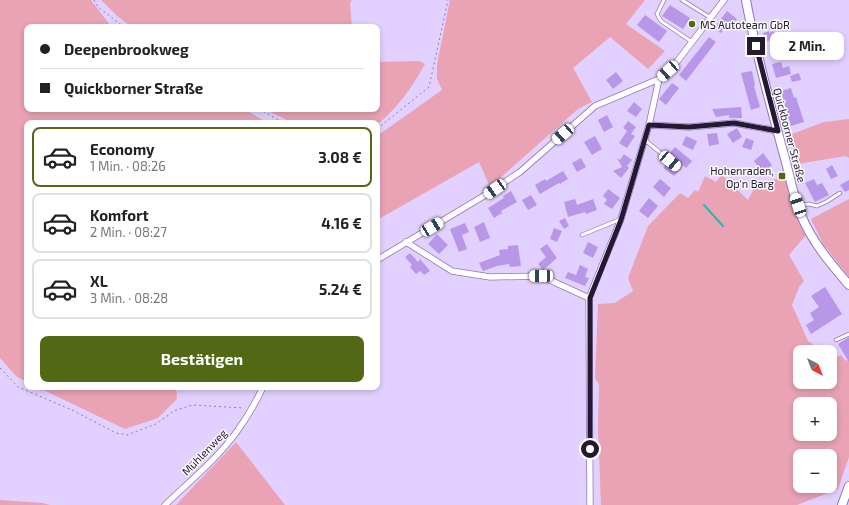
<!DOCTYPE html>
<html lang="de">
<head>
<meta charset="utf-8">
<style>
	:root { --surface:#fff; --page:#f6f6f6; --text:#222; --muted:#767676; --line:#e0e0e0; --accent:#536815 }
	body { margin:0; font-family:"Exo 2",sans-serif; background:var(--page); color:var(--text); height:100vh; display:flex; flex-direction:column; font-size:15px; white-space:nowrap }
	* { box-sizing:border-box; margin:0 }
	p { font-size:13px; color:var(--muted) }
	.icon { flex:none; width:22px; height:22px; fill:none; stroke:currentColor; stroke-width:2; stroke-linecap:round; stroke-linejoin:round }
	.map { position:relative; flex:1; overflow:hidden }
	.side { position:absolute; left:24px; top:120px; width:356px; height:270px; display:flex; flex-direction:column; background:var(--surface); border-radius:8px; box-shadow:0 2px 6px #0003 }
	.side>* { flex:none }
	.guide { position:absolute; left:24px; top:24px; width:356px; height:88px; border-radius:8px; box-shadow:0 2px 6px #0003; display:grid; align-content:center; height:88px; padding:0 16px; background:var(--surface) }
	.needle { width:26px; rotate:138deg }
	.controls { position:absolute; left:793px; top:345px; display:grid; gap:8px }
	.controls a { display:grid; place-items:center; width:44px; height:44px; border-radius:8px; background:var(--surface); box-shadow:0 2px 6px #0003; font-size:20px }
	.end { position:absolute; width:18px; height:18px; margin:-9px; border:5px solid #241833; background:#fff; box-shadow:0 0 0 2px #fff }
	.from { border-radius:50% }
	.bubble { position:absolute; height:28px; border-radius:8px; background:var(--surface); box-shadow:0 2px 6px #0003; font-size:13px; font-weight:700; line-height:28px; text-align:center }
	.car { position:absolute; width:12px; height:24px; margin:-12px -6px; border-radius:5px; box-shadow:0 0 3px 1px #0007; background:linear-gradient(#fff 24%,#345 0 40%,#fff 0 76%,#345 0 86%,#fff 0) }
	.guide b { display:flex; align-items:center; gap:14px; height:38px; font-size:15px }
	.guide b+b { border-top:1px solid var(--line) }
	.guide i { width:10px; height:10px; background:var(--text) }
	ul { padding:7px 0 0; list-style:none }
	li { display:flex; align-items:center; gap:12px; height:60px; margin:0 8px 6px; padding:0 8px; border:2px solid var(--line); border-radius:8px }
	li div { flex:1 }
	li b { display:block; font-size:15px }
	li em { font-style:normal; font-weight:700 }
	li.on { border-color:var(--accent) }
	li>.icon { width:36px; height:36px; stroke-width:1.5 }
	.button { display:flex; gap:8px; margin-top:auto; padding:8px 16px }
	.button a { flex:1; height:46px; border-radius:8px; background:var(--accent); color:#fff; font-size:16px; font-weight:700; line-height:46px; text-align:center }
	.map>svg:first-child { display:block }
	.green { fill:#e9a3b5; fill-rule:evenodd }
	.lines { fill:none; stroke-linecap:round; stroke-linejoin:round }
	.stream { stroke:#25b9a8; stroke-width:2 }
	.building { fill:#b997e8 }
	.service-casing { stroke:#9376bc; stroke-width:4.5 }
	.minor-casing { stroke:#9376bc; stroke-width:7 }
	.secondary-casing { stroke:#9376bc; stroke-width:10 }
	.path { stroke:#8f80a5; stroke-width:1; stroke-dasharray:2 3; stroke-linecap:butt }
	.service { stroke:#fff; stroke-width:3 }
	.minor { stroke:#fff; stroke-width:5.5 }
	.secondary { stroke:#fff; stroke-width:8 }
	.route { stroke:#241833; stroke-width:5 }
	.poi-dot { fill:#536815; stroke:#fbfbfb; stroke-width:1.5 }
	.labels { text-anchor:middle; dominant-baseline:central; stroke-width:3; stroke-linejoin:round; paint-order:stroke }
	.poi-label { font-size:11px; fill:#241833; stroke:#fbfbfb; text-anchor:start }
	.street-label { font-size:11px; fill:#241833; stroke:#fbfbfb }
</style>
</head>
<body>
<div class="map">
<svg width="849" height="505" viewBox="0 0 849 505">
	<rect width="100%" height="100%" fill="#e2d0fe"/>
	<!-- green -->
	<path class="green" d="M0 0H91L110 25 113 27H27V109H244L268 123H27V382L16 376 0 358Z
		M101 0H352L350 3 352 27H132L117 16Z
		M450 0H645L626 24 665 51 648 69 610 37 573 68 592 102 578 109 490 187 479 162 377 220V136L442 90 437 79V64Z
		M419 61 425 64C411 89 399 106 377 125V123H293L264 109H377V62Z
		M849 119V158L846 156 797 164 789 135 824 122Z
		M722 175 748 200 756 185 786 176 795 210 806 235 789 255 804 281 799 287 792 305 808 341 824 352H800V382H830V356L834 359 841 355 846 361 849 359V457L838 489 797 505H601L598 429 599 384 595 378 598 304 615 303 633 291 628 278 648 226 680 193 688 198 695 190 698 192 705 176 716 182ZM800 404H830V434H800ZM800 456H830V486H800Z
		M849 199V277L823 244 811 219Z
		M37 387H176L177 399 158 418 125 429Z
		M236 442 285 505H176Z
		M0 500 43 503 50 505H0Z"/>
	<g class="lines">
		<!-- stream -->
		<path class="stream" d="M704 205 723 226"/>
	</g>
	<!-- building -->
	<path class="building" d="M670 5 690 18 683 29 662 16Z
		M727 11 737 19 732 26 728 23 721 33 714 28Z
		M645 15 667 31 659 42 637 25Z
		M769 31V33L774 31 776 38 765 42 763 33Z
		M709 37 716 42 686 81 679 75Z
		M781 62 783 68 789 66 791 74 776 78 772 64Z
		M752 71 755 85 754 86 760 107 751 110 741 73Z
		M616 72 623 81 613 89 606 80Z
		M799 73 801 80 792 82 790 76Z
		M672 83 679 88 666 105 659 99Z
		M791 88 794 98 796 97 804 122 791 126 781 91Z
		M634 102 642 109 636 117 627 111Z
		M741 107 742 118H729V115L716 117 712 109Z
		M607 115 613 127 604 132 598 120Z
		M628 121 636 127 631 134 635 136 627 148 619 143 627 131 623 128Z
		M737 128 742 137 733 143 727 134Z
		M717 133 719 144 709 146 707 134Z
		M595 136 602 149 592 155 584 142Z
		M686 136 697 141 693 150 682 145Z
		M746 138 754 141 751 150 742 147Z
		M675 147 692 161 686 168 683 165 682 167 671 158 672 156 669 154Z
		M763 153 772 165 763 173 754 161Z
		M624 154 632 160 627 166 629 168 621 178 613 171 622 167 617 158 620 160Z
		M581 158 586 167 577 172 572 163Z
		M667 162 679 171 674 176 663 168Z
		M832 165 838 176 831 179 826 169Z
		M563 171 568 179 560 184 559 183 540 194 535 185 545 179 546 181Z
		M660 179 671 188 664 197 653 187Z
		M814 179 817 185 822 183 829 195 815 202 805 183Z
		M849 180V190L845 192 840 185Z
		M608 189 620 198 612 209 604 204 607 200 603 196Z
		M511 191 517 202 501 211 502 213 494 218 488 208 504 198 503 196Z
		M531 195 537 205 528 210 522 200Z
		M649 198 658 206 648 218 639 211Z
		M575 199 577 205 593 199 597 210 586 214 585 212 568 217 564 202Z
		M565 218 569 226 564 229 559 221Z
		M484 222 490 238 480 242 474 227Z
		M465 223 469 232 462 235 467 249 459 252 450 229Z
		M554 228 562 231 557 242 550 239Z
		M437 234 448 245 439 254 428 244Z
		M588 242 598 247 593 258 583 253Z
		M547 244 557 258 543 270 538 264 546 257 540 249Z
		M518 245 521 266 510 267 509 264 497 266 483 271 479 263 500 255 499 250 508 249V246Z
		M410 253 418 262 420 259 430 271 424 275 420 271 416 274 410 267 412 265 405 257Z
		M580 265 588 269 585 277 589 278 585 286 565 278 568 272 576 275Z
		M825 287 842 314 811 334 806 325 814 320 810 313 819 307 811 296Z
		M849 337V362L838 344Z"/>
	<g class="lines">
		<defs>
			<path id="service" d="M664 0 657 14 661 21 692 42
				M682 0 711 18
				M645 140 679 168
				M798 205 809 204 817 206 826 202 840 193
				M582 235 621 219
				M836 340 849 334"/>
			<path id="minor" d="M649 125 689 127 734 123 778 131
				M406 242 452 271 490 277 541 276 589 298
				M377 260 482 197 520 172 595 106 659 79 676 63 724 0
				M165 505C190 481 218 458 238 430 248 416 256 402 263 387
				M590 505 589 298 621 219 649 125 659 79"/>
			<path id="secondary" d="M746 0C755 50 769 99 782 148 789 170 792 194 801 215 812 242 831 264 849 285
				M842 505 849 486"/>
		</defs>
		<!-- service casing -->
		<use href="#service" class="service-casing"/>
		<!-- minor casing -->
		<use href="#minor" class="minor-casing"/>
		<!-- secondary casing -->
		<use href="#secondary" class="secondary-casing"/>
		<!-- path -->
		<path class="path" d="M94 0 98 7 124 27
			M259 109 284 123
			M377 129 429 87 448 0
			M0 368 18 387 72 410 116 433 127 435 156 424 174 411 192 405 244 408"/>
		<!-- service -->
		<use href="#service" class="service"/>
		<!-- minor -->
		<use href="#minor" class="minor"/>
		<!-- secondary -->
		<use href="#secondary" class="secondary"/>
	</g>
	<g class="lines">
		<!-- route -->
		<path class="route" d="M590 449V298L621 220 649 125 689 127 734 123 778 131 756 46"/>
	</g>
	<!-- markers -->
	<g class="poi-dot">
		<circle cx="692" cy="24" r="4"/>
		<rect x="778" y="172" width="8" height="8" rx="2"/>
	</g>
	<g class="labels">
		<!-- poi labels -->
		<g class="poi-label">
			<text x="700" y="24">MS Autoteam GbR</text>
			<text x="774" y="170" text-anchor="end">Hohenraden,<tspan x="774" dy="13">Op'n Barg</tspan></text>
		</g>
		<!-- street labels -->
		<g class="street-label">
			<text transform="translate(790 135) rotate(75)">Quickborner Straße</text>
			<text transform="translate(204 452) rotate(-46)">Mühlenweg</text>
		</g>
	</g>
</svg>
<div class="controls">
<a><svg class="needle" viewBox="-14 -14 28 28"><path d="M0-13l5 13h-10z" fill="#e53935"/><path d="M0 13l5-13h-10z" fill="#767676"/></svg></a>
<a>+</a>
<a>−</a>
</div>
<i class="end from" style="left:590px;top:449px"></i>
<i class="end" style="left:756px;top:46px"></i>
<div class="bubble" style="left:770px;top:32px;width:74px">2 Min.</div>
<i class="car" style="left:668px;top:71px;rotate:228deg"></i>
<i class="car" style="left:563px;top:134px;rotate:229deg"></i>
<i class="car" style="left:670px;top:161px;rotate:130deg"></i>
<i class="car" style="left:495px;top:189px;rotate:236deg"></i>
<i class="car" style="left:798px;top:205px;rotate:341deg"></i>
<i class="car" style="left:432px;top:227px;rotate:59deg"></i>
<i class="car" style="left:541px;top:276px;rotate:269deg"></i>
<div class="guide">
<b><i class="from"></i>Deepenbrookweg</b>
<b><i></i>Quickborner Straße</b>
</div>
<section class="side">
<ul>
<li class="on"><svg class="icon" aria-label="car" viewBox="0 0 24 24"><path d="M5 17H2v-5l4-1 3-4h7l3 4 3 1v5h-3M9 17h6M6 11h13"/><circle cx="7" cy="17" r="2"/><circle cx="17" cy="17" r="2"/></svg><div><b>Economy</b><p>1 Min. · 08:26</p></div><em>3.08 €</em></li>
<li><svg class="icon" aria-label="car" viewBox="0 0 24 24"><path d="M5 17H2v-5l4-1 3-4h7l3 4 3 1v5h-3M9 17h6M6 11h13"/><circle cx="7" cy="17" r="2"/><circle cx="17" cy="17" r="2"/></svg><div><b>Komfort</b><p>2 Min. · 08:27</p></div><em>4.16 €</em></li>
<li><svg class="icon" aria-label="car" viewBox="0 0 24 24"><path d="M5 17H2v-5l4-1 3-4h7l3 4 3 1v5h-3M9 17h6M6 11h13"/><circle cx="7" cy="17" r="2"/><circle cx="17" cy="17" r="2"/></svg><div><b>XL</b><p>3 Min. · 08:28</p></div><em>5.24 €</em></li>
</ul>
<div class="button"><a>Bestätigen</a></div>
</section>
</div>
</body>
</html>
